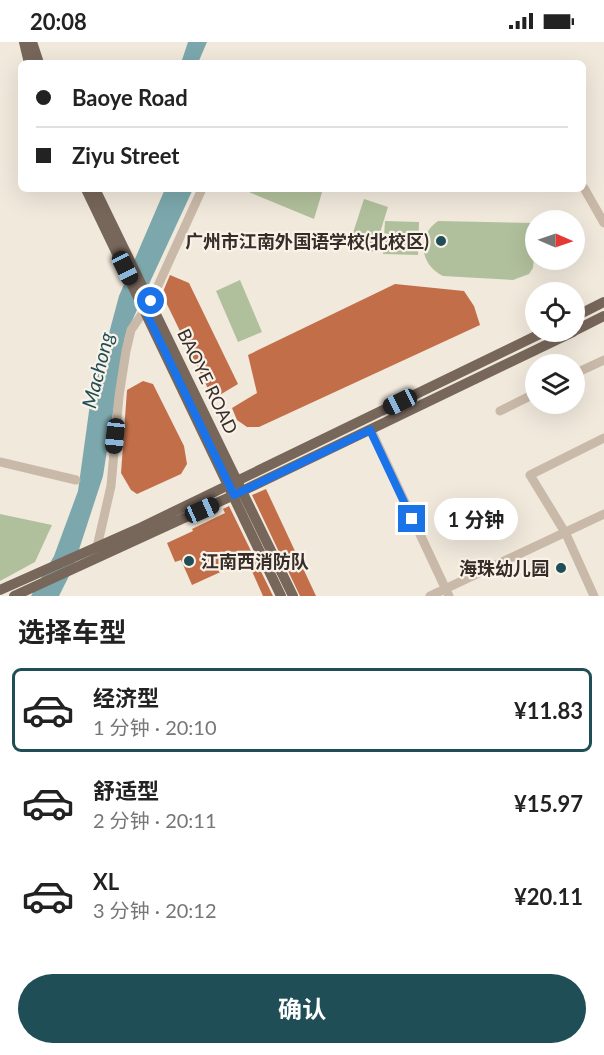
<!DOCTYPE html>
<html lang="zh">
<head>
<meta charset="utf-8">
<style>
	:root { --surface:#fff; --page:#f6f6f6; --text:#222; --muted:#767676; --line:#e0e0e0; --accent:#1f4e56 }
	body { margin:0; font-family:Lato,"Noto Sans SC",sans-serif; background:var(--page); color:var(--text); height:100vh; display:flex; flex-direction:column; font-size:22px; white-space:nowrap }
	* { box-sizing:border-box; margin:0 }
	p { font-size:20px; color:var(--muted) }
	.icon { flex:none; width:33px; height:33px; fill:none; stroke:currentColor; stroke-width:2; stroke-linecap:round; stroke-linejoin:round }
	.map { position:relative; height:554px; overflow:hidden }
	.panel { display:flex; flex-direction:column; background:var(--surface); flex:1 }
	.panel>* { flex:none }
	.banner { position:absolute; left:18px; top:18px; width:568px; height:132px; border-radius:9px; box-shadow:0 6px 24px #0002; display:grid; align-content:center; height:132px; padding:0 18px; background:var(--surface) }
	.needle { width:39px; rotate:92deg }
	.tools { position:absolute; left:525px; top:168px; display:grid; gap:12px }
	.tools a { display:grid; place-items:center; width:60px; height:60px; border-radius:50%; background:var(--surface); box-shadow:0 6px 24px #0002; font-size:30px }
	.end { position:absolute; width:27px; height:27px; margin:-14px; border:8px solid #1a73e8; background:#fff; box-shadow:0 0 0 3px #fff }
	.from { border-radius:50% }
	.bubble { position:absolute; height:42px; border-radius:21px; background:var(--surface); box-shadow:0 6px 24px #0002; font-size:20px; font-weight:700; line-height:42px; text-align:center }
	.car { position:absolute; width:18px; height:36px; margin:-18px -9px; border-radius:8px; box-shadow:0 0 4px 2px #0007; background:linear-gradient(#222 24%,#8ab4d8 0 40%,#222 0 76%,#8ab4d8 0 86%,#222 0) }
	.banner b { display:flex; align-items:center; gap:21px; height:57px; font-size:22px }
	.banner b+b { border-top:2px solid var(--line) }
	.banner i { width:15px; height:15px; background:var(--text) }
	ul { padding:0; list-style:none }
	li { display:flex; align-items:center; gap:18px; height:84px; margin:0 12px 9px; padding:0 6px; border:3px solid transparent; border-radius:9px }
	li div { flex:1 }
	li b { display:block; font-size:22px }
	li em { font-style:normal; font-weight:700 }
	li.selected { border-color:var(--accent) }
	li>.icon { width:54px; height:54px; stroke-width:1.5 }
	h2 { padding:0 18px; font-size:27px; line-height:72px }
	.button { display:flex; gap:12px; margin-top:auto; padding:12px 18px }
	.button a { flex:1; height:69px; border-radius:36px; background:var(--accent); color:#fff; font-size:24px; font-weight:700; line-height:69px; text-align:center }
	.status { display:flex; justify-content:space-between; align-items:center; height:42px; padding:0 30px; background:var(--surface); direction:ltr }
	.status svg { height:16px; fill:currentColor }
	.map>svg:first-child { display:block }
	.green { fill:#b1c09c }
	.water { fill:#7ca8ad }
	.building { fill:#c26f49 }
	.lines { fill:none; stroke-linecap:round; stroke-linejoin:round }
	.minor { stroke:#c9b9a8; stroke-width:9 }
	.major { stroke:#77665a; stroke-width:10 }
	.route { stroke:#1a73e8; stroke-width:8 }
	.poi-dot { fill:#1f4e56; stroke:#f9f2e8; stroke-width:2 }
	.labels { text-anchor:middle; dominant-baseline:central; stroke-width:4.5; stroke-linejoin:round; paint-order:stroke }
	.poi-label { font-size:18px; font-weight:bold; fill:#362d28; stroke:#f9f2e8; text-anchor:end }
	.street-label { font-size:18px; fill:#362d28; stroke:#f9f2e8 }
	.water-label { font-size:20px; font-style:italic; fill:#1f4e56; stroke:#f9f2e8 }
</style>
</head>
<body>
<div class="status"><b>20:08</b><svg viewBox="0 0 49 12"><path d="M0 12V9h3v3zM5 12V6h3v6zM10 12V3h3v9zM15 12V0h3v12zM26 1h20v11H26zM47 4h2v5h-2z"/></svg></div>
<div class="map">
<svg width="604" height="554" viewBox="0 0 604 554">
	<rect width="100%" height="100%" fill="#f1e9dc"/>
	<!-- green -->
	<path class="green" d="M248 147H323L314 177 244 148Z
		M364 157 388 165 374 210 349 203Z
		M385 179 419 180 418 213 383 212Z
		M438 179 535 181V192H529L535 206 533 226 529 232 513 238 443 234C420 223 416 194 438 179Z
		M240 238 262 290 238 300 216 249Z
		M0 472 52 483 35 520 0 539Z"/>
	<!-- water -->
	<path class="water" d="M188 0H207L198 21H181Z
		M165 147H193L125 294 103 434 73 526 59 554H31L54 514 78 449 90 362 119 254Z"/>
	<!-- building -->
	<path class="building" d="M170 233 189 241 238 342 213 357 162 252Z
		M395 242 464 249 474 264 480 283 259 385H247L237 378 232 366 257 351 248 313Z
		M143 339 153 342 184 404 187 422 181 432 137 452 131 448 121 431 127 348Z
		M266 447 316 554H300L252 453Z
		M229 464 273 554H263L247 518 192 543 181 518 175 520 167 501 193 489 192 487 225 471 223 467Z"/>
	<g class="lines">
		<!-- minor -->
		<path class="minor" d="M584 146 604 181
			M574 332 604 318
			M500 369 536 351
			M371 388 449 554
			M0 420 76 438
			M97 505 111 444 119 354 126 309 131 288 151 259 202 147
			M430 554 604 472
			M594 554 566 492 530 433 604 396"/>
		<!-- major -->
		<path class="major" d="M24 0 29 21
			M32 0 39 21
			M86 147 281 554
			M95 147 293 554
			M574 275 604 260
			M574 289 604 274
			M0 548 142 485 544 290
			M14 554 234 453 573 290"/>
	</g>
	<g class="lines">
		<!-- route -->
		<path class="route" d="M151 259 145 268 234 453 370 388 412 477"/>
	</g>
	<!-- markers -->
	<g class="poi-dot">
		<circle cx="441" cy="199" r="6"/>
		<circle cx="189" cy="519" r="6"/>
		<circle cx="561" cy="526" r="6"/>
	</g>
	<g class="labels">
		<!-- poi labels -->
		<g class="poi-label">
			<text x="429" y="199">广州市江南外国语学校(北校区)</text>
			<text x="201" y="519" text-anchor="start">江南西消防队</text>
			<text x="549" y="526">海珠幼儿园</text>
		</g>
		<!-- street labels -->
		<g class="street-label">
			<text transform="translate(208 339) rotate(64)">BAOYE ROAD</text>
		</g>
		<!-- water labels -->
		<g class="water-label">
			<text transform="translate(97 328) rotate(-76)">Machong</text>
		</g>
	</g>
</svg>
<div class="tools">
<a><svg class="needle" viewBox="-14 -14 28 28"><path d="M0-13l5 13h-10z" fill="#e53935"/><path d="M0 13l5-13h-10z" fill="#767676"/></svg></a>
<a><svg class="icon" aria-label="locate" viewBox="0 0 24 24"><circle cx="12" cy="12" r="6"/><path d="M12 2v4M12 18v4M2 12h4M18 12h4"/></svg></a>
<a><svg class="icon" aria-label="layers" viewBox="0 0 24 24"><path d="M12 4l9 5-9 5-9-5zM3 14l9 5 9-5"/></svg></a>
</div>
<i class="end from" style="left:151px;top:259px"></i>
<i class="end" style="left:412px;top:477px"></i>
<div class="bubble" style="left:434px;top:456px;width:84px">1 分钟</div>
<i class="car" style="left:125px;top:226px;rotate:154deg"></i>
<i class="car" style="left:400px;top:360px;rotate:244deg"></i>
<i class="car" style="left:115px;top:394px;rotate:186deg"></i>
<i class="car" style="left:202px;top:468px;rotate:66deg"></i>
<div class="banner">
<b><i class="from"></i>Baoye Road</b>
<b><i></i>Ziyu Street</b>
</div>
</div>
<section class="panel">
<h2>选择车型</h2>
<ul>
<li class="selected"><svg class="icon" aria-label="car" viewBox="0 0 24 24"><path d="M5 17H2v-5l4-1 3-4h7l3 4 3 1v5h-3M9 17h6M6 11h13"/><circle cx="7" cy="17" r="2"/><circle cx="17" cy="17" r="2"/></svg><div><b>经济型</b><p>1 分钟 · 20:10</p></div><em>¥11.83</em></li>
<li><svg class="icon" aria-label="car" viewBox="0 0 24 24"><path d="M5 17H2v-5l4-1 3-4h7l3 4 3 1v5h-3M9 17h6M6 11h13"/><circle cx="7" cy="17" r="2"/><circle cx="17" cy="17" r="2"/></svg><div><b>舒适型</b><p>2 分钟 · 20:11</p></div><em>¥15.97</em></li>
<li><svg class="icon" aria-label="car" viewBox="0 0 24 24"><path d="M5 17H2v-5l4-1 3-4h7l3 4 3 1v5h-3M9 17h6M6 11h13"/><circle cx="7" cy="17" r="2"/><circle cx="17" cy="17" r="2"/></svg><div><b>XL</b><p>3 分钟 · 20:12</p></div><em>¥20.11</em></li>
</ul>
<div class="button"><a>确认</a></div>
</section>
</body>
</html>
